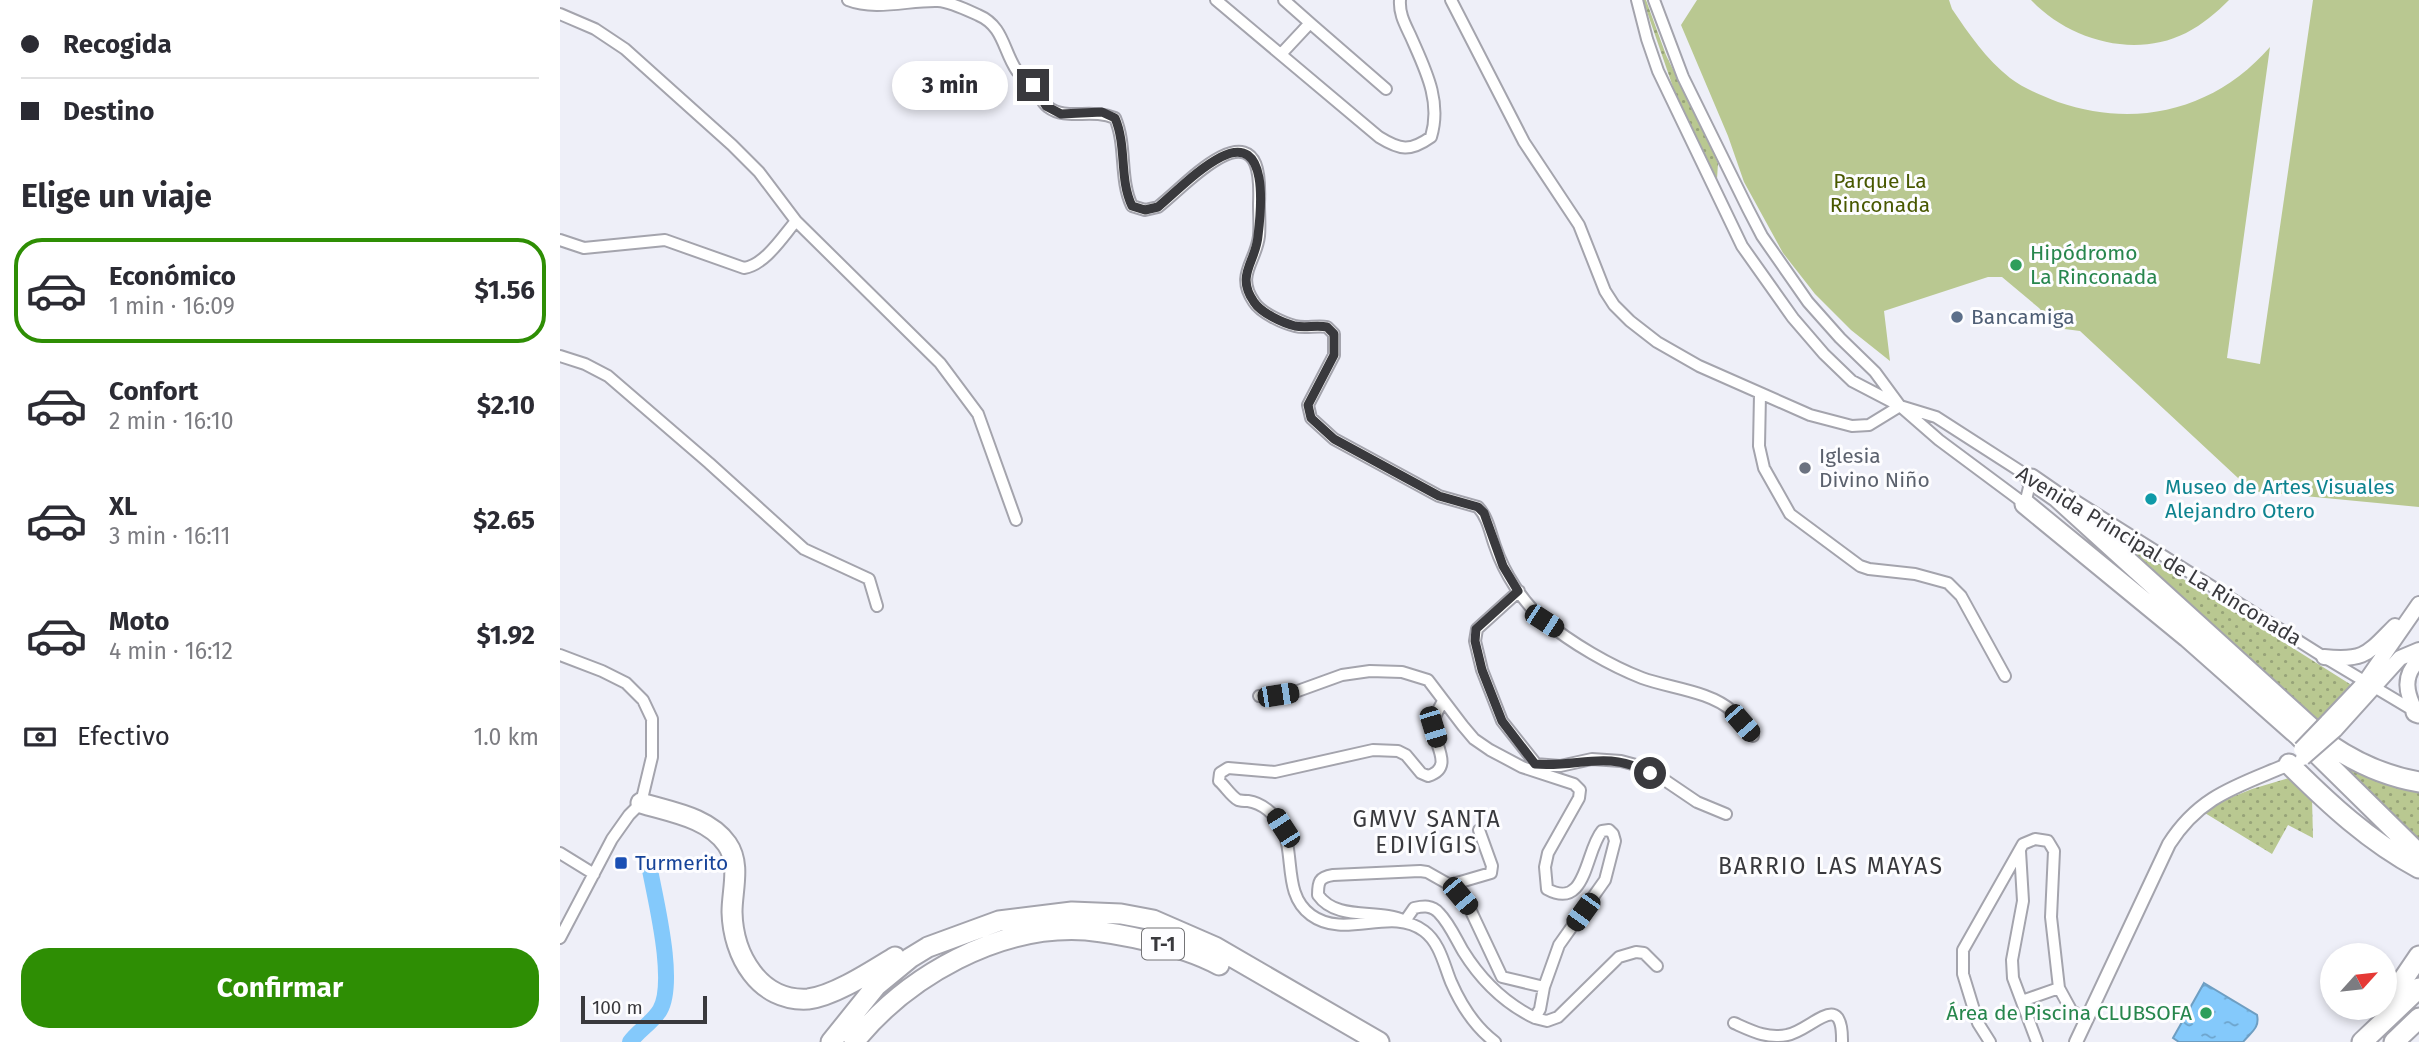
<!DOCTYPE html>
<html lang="es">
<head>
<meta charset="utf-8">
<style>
	:root { --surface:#fff; --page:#f2f2f3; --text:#2b2b33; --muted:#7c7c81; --line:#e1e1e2; --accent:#2e8e04 }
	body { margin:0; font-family:"Fira Sans",sans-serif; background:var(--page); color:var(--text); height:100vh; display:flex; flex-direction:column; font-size:26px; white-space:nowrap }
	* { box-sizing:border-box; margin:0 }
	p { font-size:23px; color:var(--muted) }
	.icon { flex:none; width:38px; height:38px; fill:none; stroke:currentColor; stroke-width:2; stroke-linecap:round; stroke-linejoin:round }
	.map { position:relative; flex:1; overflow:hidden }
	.panel { display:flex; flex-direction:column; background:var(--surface); width:560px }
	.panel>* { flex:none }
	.top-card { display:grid; align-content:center; height:154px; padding:0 21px; background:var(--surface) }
	.needle { width:46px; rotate:63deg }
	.tools { position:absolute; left:1760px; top:943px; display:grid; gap:14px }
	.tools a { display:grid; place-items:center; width:77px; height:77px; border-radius:50%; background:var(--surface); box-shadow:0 4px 10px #0003; font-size:35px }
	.scale { position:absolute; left:21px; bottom:18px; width:126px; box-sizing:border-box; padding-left:7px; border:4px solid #39393d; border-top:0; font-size:19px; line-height:24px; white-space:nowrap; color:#39393d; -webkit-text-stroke:5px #fdfdff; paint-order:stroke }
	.end { position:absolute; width:32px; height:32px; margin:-16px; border:9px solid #39393d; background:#fff; box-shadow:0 0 0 4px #fff }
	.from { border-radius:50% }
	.bubble { position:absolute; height:49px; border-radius:24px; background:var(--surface); box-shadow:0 4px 10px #0003; font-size:23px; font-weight:700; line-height:49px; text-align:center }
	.car { position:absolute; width:21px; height:42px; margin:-21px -10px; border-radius:9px; box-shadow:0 0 5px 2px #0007; background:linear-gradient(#222 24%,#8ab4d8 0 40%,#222 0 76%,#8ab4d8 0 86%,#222 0) }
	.top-card b { display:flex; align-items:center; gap:24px; height:66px; font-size:26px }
	.top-card b+b { border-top:2px solid var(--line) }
	.top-card i { width:18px; height:18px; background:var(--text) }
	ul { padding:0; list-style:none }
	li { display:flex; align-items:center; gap:21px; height:105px; margin:0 14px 10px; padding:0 7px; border:4px solid transparent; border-radius:28px }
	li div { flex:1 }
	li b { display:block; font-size:26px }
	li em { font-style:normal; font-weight:700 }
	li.current { border-color:var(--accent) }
	li>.icon { width:63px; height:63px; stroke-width:1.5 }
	h2 { padding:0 21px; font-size:32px; line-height:84px }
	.pay { display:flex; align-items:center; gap:18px; height:77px; padding:0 21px; font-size:26px }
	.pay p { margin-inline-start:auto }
	.button { display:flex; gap:14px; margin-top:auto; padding:14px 21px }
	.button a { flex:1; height:80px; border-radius:28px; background:var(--accent); color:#fff; font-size:28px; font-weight:700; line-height:80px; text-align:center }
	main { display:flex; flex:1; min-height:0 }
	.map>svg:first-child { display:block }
	.grass { fill:url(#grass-dots) }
	.garden { fill:#b9c891 }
	.water { fill:url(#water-ripples); stroke:#6e9ec2; stroke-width:2 }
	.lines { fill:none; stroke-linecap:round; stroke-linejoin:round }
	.river { stroke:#84c9fb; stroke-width:16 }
	.minor-casing { stroke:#a4a4ad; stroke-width:14 }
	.tertiary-casing { stroke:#a4a4ad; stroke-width:16 }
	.secondary-casing { stroke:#a4a4ad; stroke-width:18 }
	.motorway-casing { stroke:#a4a4ad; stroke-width:23 }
	.minor { stroke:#fff; stroke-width:10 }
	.tertiary { stroke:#fff; stroke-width:12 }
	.secondary { stroke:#fff; stroke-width:14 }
	.motorway { stroke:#fff; stroke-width:19 }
	.secondary-bridge-casing { stroke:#a4a4ad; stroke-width:18; stroke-linecap:butt }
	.secondary-bridge { stroke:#fff; stroke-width:14 }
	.route { stroke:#39393d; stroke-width:9 }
	.leisure-dot { fill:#2e9e5b; stroke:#fdfdff; stroke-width:2.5 }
	.service-dot { fill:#5c6f8a; stroke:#fdfdff; stroke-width:2.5 }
	.worship-dot { fill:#6b7280; stroke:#fdfdff; stroke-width:2.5 }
	.culture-dot { fill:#0f9aa8; stroke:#fdfdff; stroke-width:2.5 }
	.transit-dot { fill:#1a4fb4; stroke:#fdfdff; stroke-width:2.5 }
	.labels { text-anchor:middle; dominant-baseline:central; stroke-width:6; stroke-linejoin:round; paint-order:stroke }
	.shield { fill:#fdfdff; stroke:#747477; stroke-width:2 }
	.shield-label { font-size:19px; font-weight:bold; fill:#39393d }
	.park-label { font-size:21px; fill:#485800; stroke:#fdfdff }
	.leisure-label { font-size:21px; fill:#27864d; stroke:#fdfdff; text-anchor:start }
	.service-label { font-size:21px; fill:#4e5e75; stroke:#fdfdff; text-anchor:start }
	.worship-label { font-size:21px; fill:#5b616d; stroke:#fdfdff; text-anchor:start }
	.culture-label { font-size:21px; fill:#0d838f; stroke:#fdfdff; text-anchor:start }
	.street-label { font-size:21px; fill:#39393d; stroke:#fdfdff }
	.transit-label { font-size:21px; fill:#164399; stroke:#fdfdff; text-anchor:start }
	.neighbourhood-label { font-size:23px; letter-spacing:2px; fill:#39393d; stroke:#fdfdff }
</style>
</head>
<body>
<main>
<section class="panel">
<div class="top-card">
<b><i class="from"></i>Recogida</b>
<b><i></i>Destino</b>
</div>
<h2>Elige un viaje</h2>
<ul>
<li class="current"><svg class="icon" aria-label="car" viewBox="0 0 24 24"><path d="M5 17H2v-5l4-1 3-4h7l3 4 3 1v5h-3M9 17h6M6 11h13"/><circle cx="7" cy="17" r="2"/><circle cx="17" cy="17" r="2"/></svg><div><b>Económico</b><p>1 min · 16:09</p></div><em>$1.56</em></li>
<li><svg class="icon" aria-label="car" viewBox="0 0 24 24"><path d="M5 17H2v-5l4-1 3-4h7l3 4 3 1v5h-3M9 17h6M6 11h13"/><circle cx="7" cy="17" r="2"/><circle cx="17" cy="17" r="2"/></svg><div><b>Confort</b><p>2 min · 16:10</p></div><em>$2.10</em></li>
<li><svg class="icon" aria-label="car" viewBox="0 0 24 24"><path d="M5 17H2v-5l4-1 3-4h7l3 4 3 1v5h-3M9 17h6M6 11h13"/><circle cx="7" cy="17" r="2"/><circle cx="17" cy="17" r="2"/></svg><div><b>XL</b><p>3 min · 16:11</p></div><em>$2.65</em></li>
<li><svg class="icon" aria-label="car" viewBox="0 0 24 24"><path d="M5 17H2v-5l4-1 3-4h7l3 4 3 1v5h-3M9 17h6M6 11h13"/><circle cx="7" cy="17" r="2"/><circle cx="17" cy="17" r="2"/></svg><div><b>Moto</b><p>4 min · 16:12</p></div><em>$1.92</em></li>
</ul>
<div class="pay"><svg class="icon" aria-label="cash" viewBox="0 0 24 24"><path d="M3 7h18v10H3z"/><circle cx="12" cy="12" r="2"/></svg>Efectivo<p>1.0 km</p></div>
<div class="button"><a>Confirmar</a></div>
</section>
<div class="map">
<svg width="1859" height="1042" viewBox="0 0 1859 1042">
	<defs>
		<pattern id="grass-dots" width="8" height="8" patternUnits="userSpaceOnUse" patternTransform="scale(1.75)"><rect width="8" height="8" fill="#b9c891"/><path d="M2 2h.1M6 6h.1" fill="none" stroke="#97a378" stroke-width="1.8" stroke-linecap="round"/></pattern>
		<pattern id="water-ripples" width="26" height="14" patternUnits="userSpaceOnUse" patternTransform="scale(1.75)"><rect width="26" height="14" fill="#84c9fb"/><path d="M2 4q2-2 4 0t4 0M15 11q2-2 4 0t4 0" fill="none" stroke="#6da4cc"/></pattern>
	</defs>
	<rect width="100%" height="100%" fill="#eeeff8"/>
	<!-- grass -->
	<path class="grass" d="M1083 0H1086L1106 55 1158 163 1157 179 1114 90Z
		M1542 528 1793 686 1759 724Z
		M1763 751 1859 787V847Z
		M1729 778 1752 798 1753 838 1728 825 1712 854 1640 810 1692 789Z"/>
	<!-- garden -->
	<path class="garden" d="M1137 0H1389L1392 9C1409 34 1426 59 1450 78 1463 88 1482 96 1498 102 1577 129 1655 110 1710 47L1667 358 1700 364 1753 0H1859V507L1692 491 1520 331 1497 328 1479 308 1442 277H1428L1324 311 1330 361 1291 330 1255 294 1223 253 1184 182 1168 136 1121 25Z
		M1471 0H1669C1656 13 1643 24 1626 33 1574 59 1509 40 1471 0Z"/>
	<!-- water -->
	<path class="water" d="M1644 983 1697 1015C1700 1028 1691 1032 1683 1042H1619L1613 1038Z"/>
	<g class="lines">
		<!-- river -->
		<path class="river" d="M70 1042C78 1031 93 1022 100 1010 116 982 96 902 90 870"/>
		<defs>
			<path id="minor" d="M288 0C316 11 349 0 378 1 391 2 407 10 418 15 444 26 443 51 457 71 461 76 468 80 473 85 478 92 481 102 488 107 506 121 531 108 555 118 567 146 559 179 572 206L585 210 598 207C618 191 638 169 661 157 701 137 700 180 699 204 699 215 700 226 699 236 696 262 675 275 694 302 701 313 723 323 735 326 745 329 757 325 767 327L774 334V355L748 405 751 418 774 439 879 496 918 507C928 518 930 532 935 546 944 573 963 603 985 621 1011 643 1051 666 1082 678 1109 688 1150 691 1172 711 1180 718 1187 728 1193 736
				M656 0 819 137C840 150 850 152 871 137 882 101 865 69 851 37 845 24 839 14 840 0
				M891 0 964 142 1019 225 1045 291 1054 305 1070 321 1097 342 1139 366 1250 415 1292 426 1309 425 1340 406
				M1077 0 1087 39 1098 71 1182 246 1233 318 1264 354 1292 381 1340 406 1376 417 1474 480
				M1094 0 1123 77 1188 209 1202 236 1248 302 1280 338 1315 372 1340 406 1379 440 1465 504 1471 479
				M0 14 35 29 65 49 172 145 199 172 236 221
				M750 23 826 89
				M722 53 750 23 724 0
				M0 240 24 248 105 240 184 268C205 265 223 236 236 221L380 363 418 414 456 520
				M0 356 25 364 48 376 149 463 244 549 309 579 317 606
				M1200 394 1199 446 1204 468 1230 514 1300 566 1309 569 1355 574 1388 583 1401 596 1445 676
				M1505 494 1764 657 1856 712
				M959 591 917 629 915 641 922 670 942 721 984 774
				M0 655 42 671 66 683 83 700 92 719V757L81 803 69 815 52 839 0 938
				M699 696 735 692 782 675 810 671 842 672 868 680 903 726 914 739 930 750 962 767 1014 784 1020 790 1019 798 988 853 985 867 987 889C1027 911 1025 851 1042 831L1049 830 1053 834 1055 841 1045 880 999 945 984 987 980 1009 975 1018C944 1003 921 980 903 951 896 939 889 923 879 913 872 905 864 906 854 908L845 921C819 908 777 922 758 895 758 882 759 877 773 875L860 871 867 872 890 885
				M883 701C879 709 872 719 873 728 875 746 894 768 868 776L861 773 846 755 838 751 813 750 715 772 668 768 660 773 659 781C665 786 671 796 678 800 681 801 685 801 688 801 702 803 715 814 721 826 736 853 722 894 751 915 785 940 831 906 864 931 880 943 884 965 891 982 901 1005 915 1027 935 1042
				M975 764 1000 766 1032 759 1061 761 1076 765 1106 781 1137 802 1166 814
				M919 830 932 866 931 873 890 885 909 907 942 977 984 987
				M1460 851 1463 901 1452 960 1453 978 1477 1042
				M0 853 34 874
				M1462 1001 1499 988
				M975 1018 987 1021 998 1017 1059 957 1076 952 1084 953 1097 966
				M1174 1023C1192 1031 1207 1039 1227 1035 1251 1031 1283 987 1282 1042
				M1430 1042 1418 1023 1403 974V950L1463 844 1475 839 1488 841 1494 851 1491 917 1499 988 1511 1010 1525 1020"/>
			<path id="tertiary" d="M1516 1042 1609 844C1640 795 1678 786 1729 764"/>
			<path id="secondary" d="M1764 657C1805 661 1807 654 1835 626
				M1856 712C1846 693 1842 676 1859 660
				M1767 722 1805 682 1859 604
				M1775 730 1840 658 1859 650"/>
			<path id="motorway" d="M1471 479 1497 497 1770 745C1798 764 1825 776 1859 782
				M1465 504 1627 637 1739 736 1859 854
				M1856 712 1859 713
				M1729 764C1768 803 1810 842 1859 868
				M81 803C110 812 148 817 167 844 181 864 172 890 172 912 173 955 199 1002 248 999 274 996 312 971 335 957
				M1825 1006 1859 956
				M271 1042 316 986 350 958 368 947 439 921 512 912 561 914 593 920 655 947 819 1042
				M294 1042C347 976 439 924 526 930 547 932 568 936 589 941 613 946 637 953 659 965
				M1802 1042 1859 988
				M1834 1042 1859 1018"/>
		</defs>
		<!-- minor casing -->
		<use href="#minor" class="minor-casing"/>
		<!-- tertiary casing -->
		<use href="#tertiary" class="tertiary-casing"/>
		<!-- secondary casing -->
		<use href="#secondary" class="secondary-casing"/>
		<!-- motorway casing -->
		<use href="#motorway" class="motorway-casing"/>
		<!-- minor -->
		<use href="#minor" class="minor"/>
		<!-- tertiary -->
		<use href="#tertiary" class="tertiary"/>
		<!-- secondary -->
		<use href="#secondary" class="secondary"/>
		<!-- motorway -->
		<use href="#motorway" class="motorway"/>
		<defs>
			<path id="secondary-bridge" d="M1741 749 1767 722
				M1743 758 1775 730"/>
		</defs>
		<!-- secondary-bridge casing -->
		<use href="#secondary-bridge" class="secondary-bridge-casing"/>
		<!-- secondary-bridge -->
		<use href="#secondary-bridge" class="secondary-bridge"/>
	</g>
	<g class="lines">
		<!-- route -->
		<path class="route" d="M473 85 486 106 501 114 542 112 555 118C567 146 559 179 572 206L585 210 598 207C618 190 638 169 661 157 710 132 701 211 698 236 696 262 675 275 694 302 701 313 723 323 735 326 745 328 757 325 767 327L774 334V355L748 405 751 418 774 439 879 496 918 507 924 513 943 566 958 591 916 629 915 641 922 670 942 721 975 764C1020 768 1044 749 1090 773"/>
	</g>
	<!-- markers -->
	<g class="leisure-dot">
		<circle cx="1456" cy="265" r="7"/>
		<circle cx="1646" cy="1013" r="7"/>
	</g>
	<circle class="service-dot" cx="1397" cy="317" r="7"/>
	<circle class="worship-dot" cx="1245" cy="468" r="7"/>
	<circle class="culture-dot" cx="1591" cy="499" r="7"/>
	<rect class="transit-dot" x="54" y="856" width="14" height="14" rx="3.5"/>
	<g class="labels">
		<!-- shield labels -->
		<rect class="shield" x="582" y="928.5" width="42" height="31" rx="5"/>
		<g class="shield-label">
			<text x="603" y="944">T-1</text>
		</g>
		<!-- park labels -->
		<g class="park-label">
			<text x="1320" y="181">Parque La<tspan x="1320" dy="24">Rinconada</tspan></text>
		</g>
		<!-- leisure labels -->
		<g class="leisure-label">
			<text x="1470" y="253">Hipódromo<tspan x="1470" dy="24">La Rinconada</tspan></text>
			<text x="1632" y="1013" text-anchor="end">Área de Piscina CLUBSOFA</text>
		</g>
		<!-- service labels -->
		<g class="service-label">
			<text x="1411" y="317">Bancamiga</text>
		</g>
		<!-- worship labels -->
		<g class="worship-label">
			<text x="1259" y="456">Iglesia<tspan x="1259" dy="24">Divino Niño</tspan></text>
		</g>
		<!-- culture labels -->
		<g class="culture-label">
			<text x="1605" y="487">Museo de Artes Visuales<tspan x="1605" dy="24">Alejandro Otero</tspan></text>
		</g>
		<!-- street labels -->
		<g class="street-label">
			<text transform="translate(1599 556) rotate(31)">Avenida Principal de La Rinconada</text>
		</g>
		<!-- transit labels -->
		<g class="transit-label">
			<text x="75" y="863">Turmerito</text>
		</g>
		<!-- neighbourhood labels -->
		<g class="neighbourhood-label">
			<text x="867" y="819">GMVV SANTA<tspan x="867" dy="26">EDIVÍGIS</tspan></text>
			<text x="1271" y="866">BARRIO LAS MAYAS</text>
		</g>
	</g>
</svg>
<div class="tools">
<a><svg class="needle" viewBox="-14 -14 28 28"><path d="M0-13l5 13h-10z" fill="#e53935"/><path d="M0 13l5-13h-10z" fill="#7c7c81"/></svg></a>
</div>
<div class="scale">100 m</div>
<i class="end from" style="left:1090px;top:773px"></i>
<i class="end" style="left:473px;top:85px"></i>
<div class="bubble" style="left:332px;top:61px;width:116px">3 min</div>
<i class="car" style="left:984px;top:621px;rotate:123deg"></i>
<i class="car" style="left:718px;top:695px;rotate:81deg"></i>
<i class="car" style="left:1182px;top:723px;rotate:139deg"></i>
<i class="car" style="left:873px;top:727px;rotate:163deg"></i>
<i class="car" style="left:723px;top:828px;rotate:327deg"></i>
<i class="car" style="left:900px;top:896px;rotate:140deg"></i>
<i class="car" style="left:1023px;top:912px;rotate:216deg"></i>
</div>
</main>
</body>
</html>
